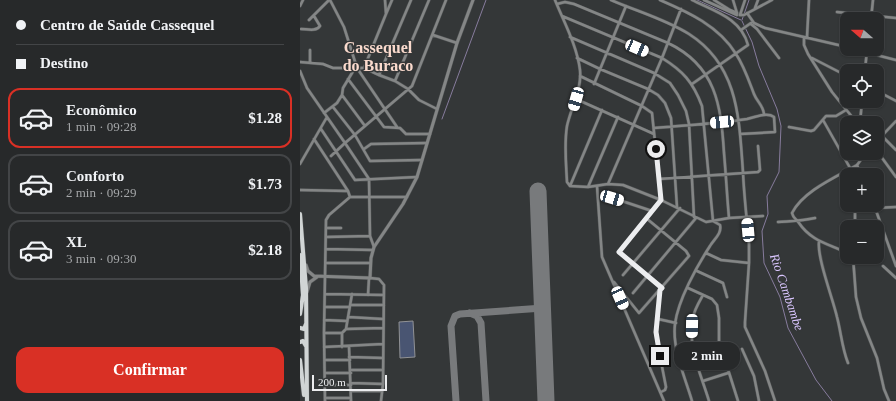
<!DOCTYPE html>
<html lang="pt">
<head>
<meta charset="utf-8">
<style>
	:root { --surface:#27292a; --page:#333536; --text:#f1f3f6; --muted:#a4a6a8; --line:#434547; --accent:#d93025 }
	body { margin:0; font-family:"Times New Roman",serif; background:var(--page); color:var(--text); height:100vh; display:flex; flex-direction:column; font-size:15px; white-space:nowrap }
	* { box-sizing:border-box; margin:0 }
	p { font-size:13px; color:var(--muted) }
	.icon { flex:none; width:22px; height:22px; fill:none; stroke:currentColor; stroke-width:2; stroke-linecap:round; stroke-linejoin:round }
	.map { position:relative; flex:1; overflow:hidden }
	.panel { display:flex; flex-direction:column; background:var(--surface); width:300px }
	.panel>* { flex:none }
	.top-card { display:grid; align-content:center; height:88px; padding:0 16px; background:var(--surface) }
	.needle { width:26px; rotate:290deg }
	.tools { position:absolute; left:540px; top:12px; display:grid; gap:8px }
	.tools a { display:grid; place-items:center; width:44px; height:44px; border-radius:8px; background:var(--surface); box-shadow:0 1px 3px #0004,0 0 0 1px var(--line); font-size:20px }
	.scale { position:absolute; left:12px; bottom:10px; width:75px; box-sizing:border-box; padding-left:4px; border:2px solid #ecedef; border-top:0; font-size:11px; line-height:14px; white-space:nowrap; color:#ecedef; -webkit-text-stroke:3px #343738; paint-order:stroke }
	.end { position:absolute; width:18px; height:18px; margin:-9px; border:5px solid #ecedef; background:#111; box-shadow:0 0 0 2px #111 }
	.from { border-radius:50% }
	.bubble { position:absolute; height:28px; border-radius:12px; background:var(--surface); box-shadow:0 1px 3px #0004,0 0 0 1px var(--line); font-size:13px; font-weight:600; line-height:28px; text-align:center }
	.car { position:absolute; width:12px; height:24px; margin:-12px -6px; border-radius:5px; box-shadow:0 0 3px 1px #0007; background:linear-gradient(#fff 24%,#345 0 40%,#fff 0 76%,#345 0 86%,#fff 0) }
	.top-card b { display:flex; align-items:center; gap:14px; height:38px; font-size:15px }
	.top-card b+b { border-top:1px solid var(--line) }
	.top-card i { width:10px; height:10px; background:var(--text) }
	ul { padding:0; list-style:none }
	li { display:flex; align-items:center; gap:12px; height:60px; margin:0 8px 6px; padding:0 8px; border:2px solid var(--line); border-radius:12px }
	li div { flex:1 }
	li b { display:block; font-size:15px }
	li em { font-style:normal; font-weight:600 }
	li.active { border-color:var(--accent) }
	li>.icon { width:36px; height:36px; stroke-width:1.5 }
	.button { display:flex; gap:8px; margin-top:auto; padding:8px 16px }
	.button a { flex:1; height:46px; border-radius:12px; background:var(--accent); color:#fff; font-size:16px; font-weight:600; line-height:46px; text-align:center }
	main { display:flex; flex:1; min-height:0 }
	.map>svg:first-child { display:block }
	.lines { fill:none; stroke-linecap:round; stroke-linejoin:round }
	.stream { stroke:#877c9d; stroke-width:1 }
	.taxiway { stroke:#787a7c; stroke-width:7 }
	.runway { stroke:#787a7c; stroke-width:17 }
	.building { fill:#495572; stroke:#919295 }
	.minor-casing { stroke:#515455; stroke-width:3.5 }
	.tertiary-casing { stroke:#515455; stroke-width:4 }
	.primary-casing { stroke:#515455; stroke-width:5 }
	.minor { stroke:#848686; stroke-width:2.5 }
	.tertiary { stroke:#848686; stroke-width:3 }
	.primary { stroke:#d1d5d5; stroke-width:4 }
	.route { stroke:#ecedef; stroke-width:5 }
	.labels { text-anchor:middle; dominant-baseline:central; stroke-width:3; stroke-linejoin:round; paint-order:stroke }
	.water-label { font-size:13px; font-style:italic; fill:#dac6ff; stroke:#343738 }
	.district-label { font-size:16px; font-weight:bold; fill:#fadacd; stroke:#343738 }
</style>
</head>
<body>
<main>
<section class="panel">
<div class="top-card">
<b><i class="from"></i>Centro de Saúde Cassequel</b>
<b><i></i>Destino</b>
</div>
<ul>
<li class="active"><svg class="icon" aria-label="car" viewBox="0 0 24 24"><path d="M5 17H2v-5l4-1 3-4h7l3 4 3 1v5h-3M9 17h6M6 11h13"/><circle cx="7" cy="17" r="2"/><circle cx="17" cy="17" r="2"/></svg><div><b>Econômico</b><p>1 min · 09:28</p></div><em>$1.28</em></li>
<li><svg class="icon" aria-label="car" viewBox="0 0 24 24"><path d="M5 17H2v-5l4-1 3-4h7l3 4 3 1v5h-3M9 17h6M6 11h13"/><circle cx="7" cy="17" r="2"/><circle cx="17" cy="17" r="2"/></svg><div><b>Conforto</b><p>2 min · 09:29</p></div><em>$1.73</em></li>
<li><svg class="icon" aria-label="car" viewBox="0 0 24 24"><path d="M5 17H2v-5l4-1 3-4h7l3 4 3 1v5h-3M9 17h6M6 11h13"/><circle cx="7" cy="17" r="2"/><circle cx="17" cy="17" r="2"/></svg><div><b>XL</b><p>3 min · 09:30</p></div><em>$2.18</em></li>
</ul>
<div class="button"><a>Confirmar</a></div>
</section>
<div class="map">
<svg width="596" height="401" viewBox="0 0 596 401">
	<rect width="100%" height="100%" fill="#343738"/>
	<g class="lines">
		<!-- stream -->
		<path class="stream" d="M397 0 441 20
			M442 20 449 0
			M442 21 452 42 459 66 477 109 481 126 479 172 467 196 468 214 462 231 464 263 480 297 488 328 516 380 532 401
			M142 119 186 0"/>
		<!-- taxiway -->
		<path class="taxiway" d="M170 313 177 316 181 323 186 401
			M156 401 151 326 155 316 160 314 243 308"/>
		<!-- runway -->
		<path class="runway" d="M238 191 246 401"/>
	</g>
	<!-- building -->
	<path class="building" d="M113 321 115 357 100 358 99 322Z"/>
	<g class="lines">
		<defs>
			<path id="minor" d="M30 0 44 27 57 68 97 127
				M129 0 95 81 108 89 119 100 137 109
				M255 0C264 22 277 46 280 70 282 90 271 107 267 126 264 144 266 163 267 182L270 186
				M311 0C336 11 365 19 389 34 439 66 439 119 443 172 444 196 447 220 449 244V263L445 322V327L465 371 475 401
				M360 0C388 12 419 26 436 54 444 66 449 81 454 94 457 102 464 106 464 115
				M392 0C414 11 441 18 448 45L392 84
				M404 0 437 15
				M414 0 430 10 437 13
				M433 0 437 13
				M257 4 265 2 274 4 368 43C416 66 421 105 424 153 426 175 427 196 429 218
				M0 6 3 0
				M455 8 458 0
				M537 12 596 18
				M447 13 454 23 465 28 547 47
				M86 14 92 0
				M440 15H444L472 0
				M440 15 445 0
				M262 16 362 58C383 71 393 82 402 106L413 221 420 225C422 234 414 239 410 246 397 266 378 300 375 324 372 349 385 377 392 401
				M571 19 573 0
				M9 20 29 0
				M451 24 457 29 479 58
				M1 29C7 29 16 32 20 26L14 16
				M441 30 451 23
				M133 35 157 43
				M270 37 354 73 370 83 378 95 386 111 389 124 394 217
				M504 37V45L508 54 532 92 557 123
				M507 37 509 0
				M553 49 596 60
				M10 50V63
				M277 58 300 69 348 89 358 95 365 103 371 118 377 207
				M512 58 547 76
				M0 62 23 64 33 68H54
				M0 71 7 88 45 143 31 156
				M565 71 567 49
				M79 75 64 68 86 14 85 0
				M280 76 342 106 352 113 361 200 319 252 362 288
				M48 79 84 127 100 128 106 134H130
				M95 81 79 75 111 0
				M294 84 326 6
				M577 91 596 101
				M42 95 65 126
				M276 99 354 134
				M33 107 55 135 70 161 122 160
				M24 113 37 103 42 95 43 88 55 68H64
				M523 120 554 175
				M560 123 562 101
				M489 127 511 131 514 130 526 116H536L546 110
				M354 128C385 125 416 124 447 119 455 117 467 112 474 117L475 132 440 134
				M21 129 55 180 117 177
				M582 136 596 150
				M14 139 48 191 50 197
				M577 141 596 121
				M64 149 71 144 127 143
				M577 151 596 177
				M0 164 27 117
				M555 175 560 173 557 165 566 153
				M359 179 458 172 460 170 458 146
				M308 184 362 58 381 9
				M270 186 288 187 308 184 323 185 361 200 406 222 429 218 463 216
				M270 186 302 110
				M297 186 302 257 364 401
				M288 187 318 117
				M0 190 47 191
				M313 198 352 211
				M555 205V227
				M574 205 596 266
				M575 208 596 207
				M478 222C491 221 502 221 515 218
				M26 228H41
				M26 237 70 236
				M519 242C517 258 533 299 537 317 541 332 542 348 548 363
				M74 247 70 236 69 179 45 143 112 86 146 0
				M26 249 73 250
				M406 253 421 260 449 263
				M547 253C529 244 511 241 499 223 496 219 493 218 492 213 503 191 536 177 557 165
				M553 257 556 297 561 318 577 358 584 389 589 401
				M26 263H70
				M583 266 596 278
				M397 271 423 283 427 297
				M323 275 380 208
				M70 278 79 279 84 285 83 384 81 401
				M314 282 339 313 389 256 386 251 346 218
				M388 288 412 299 417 305 419 318V341L438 401
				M360 291 356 336 366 387 365 390 361 392
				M333 293 396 218
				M25 294 84 295
				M68 295 69 278
				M403 295C399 302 394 310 393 318 387 347 401 374 409 401
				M50 305H84
				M25 307H49
				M48 317 83 319
				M358 319 376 323
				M24 320 47 321
				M46 329 83 328
				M24 333H42
				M49 346 51 401
				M24 347 83 344
				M42 347V333L46 329 52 294
				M442 349 454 376 459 401
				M49 357 83 358
				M25 360H50
				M51 370H83
				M382 370 397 366
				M25 373H51
				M403 381 428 373
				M51 383 83 384
				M25 385H51
				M51 391H82
				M25 398H51
				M25 401 24 333 26 220 29 215 50 197H107"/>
			<path id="tertiary" d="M6 265 8 271 14 276 70 278 71 258 74 247 103 204 117 177 157 43 173 0
				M7 292 10 282 17 277"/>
			<path id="primary" d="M0 214 6 288 7 401
				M0 255 3 295 0 314
				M0 328 4 329 6 324
				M0 342 3 341 6 346
				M0 360 4 395"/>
		</defs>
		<!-- minor casing -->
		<use href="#minor" class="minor-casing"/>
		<!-- tertiary casing -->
		<use href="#tertiary" class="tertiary-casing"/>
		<!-- primary casing -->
		<use href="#primary" class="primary-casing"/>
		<!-- minor -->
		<use href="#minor" class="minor"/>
		<!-- tertiary -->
		<use href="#tertiary" class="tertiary"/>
		<!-- primary -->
		<use href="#primary" class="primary"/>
	</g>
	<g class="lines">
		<!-- route -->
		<path class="route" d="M356 149 361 200 319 252 362 288 360 290 356 332 360 356"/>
	</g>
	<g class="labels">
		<!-- water labels -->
		<g class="water-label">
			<text transform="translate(487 292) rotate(71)">Rio Cambambe</text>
		</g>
		<!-- district labels -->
		<g class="district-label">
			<text x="78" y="47">Cassequel<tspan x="78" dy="18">do Buraco</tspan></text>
		</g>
	</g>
</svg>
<div class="tools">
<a><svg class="needle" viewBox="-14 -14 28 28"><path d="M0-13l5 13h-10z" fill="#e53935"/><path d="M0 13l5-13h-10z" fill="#a4a6a8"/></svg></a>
<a><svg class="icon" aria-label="locate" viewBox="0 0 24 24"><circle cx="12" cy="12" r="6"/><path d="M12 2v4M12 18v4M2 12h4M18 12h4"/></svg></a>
<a><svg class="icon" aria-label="layers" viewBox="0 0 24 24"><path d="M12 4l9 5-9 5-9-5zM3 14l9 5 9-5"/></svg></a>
<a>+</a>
<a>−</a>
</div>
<div class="scale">200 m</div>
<i class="end from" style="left:356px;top:149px"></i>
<i class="end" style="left:360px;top:356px"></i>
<div class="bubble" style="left:374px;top:342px;width:66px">2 min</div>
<i class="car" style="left:337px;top:48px;rotate:113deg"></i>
<i class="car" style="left:276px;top:99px;rotate:196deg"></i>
<i class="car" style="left:422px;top:122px;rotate:265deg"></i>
<i class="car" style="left:312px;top:198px;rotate:106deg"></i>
<i class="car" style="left:448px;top:230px;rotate:355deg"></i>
<i class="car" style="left:320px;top:298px;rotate:156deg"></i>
<i class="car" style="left:392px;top:326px;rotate:181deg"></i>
</div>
</main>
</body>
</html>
